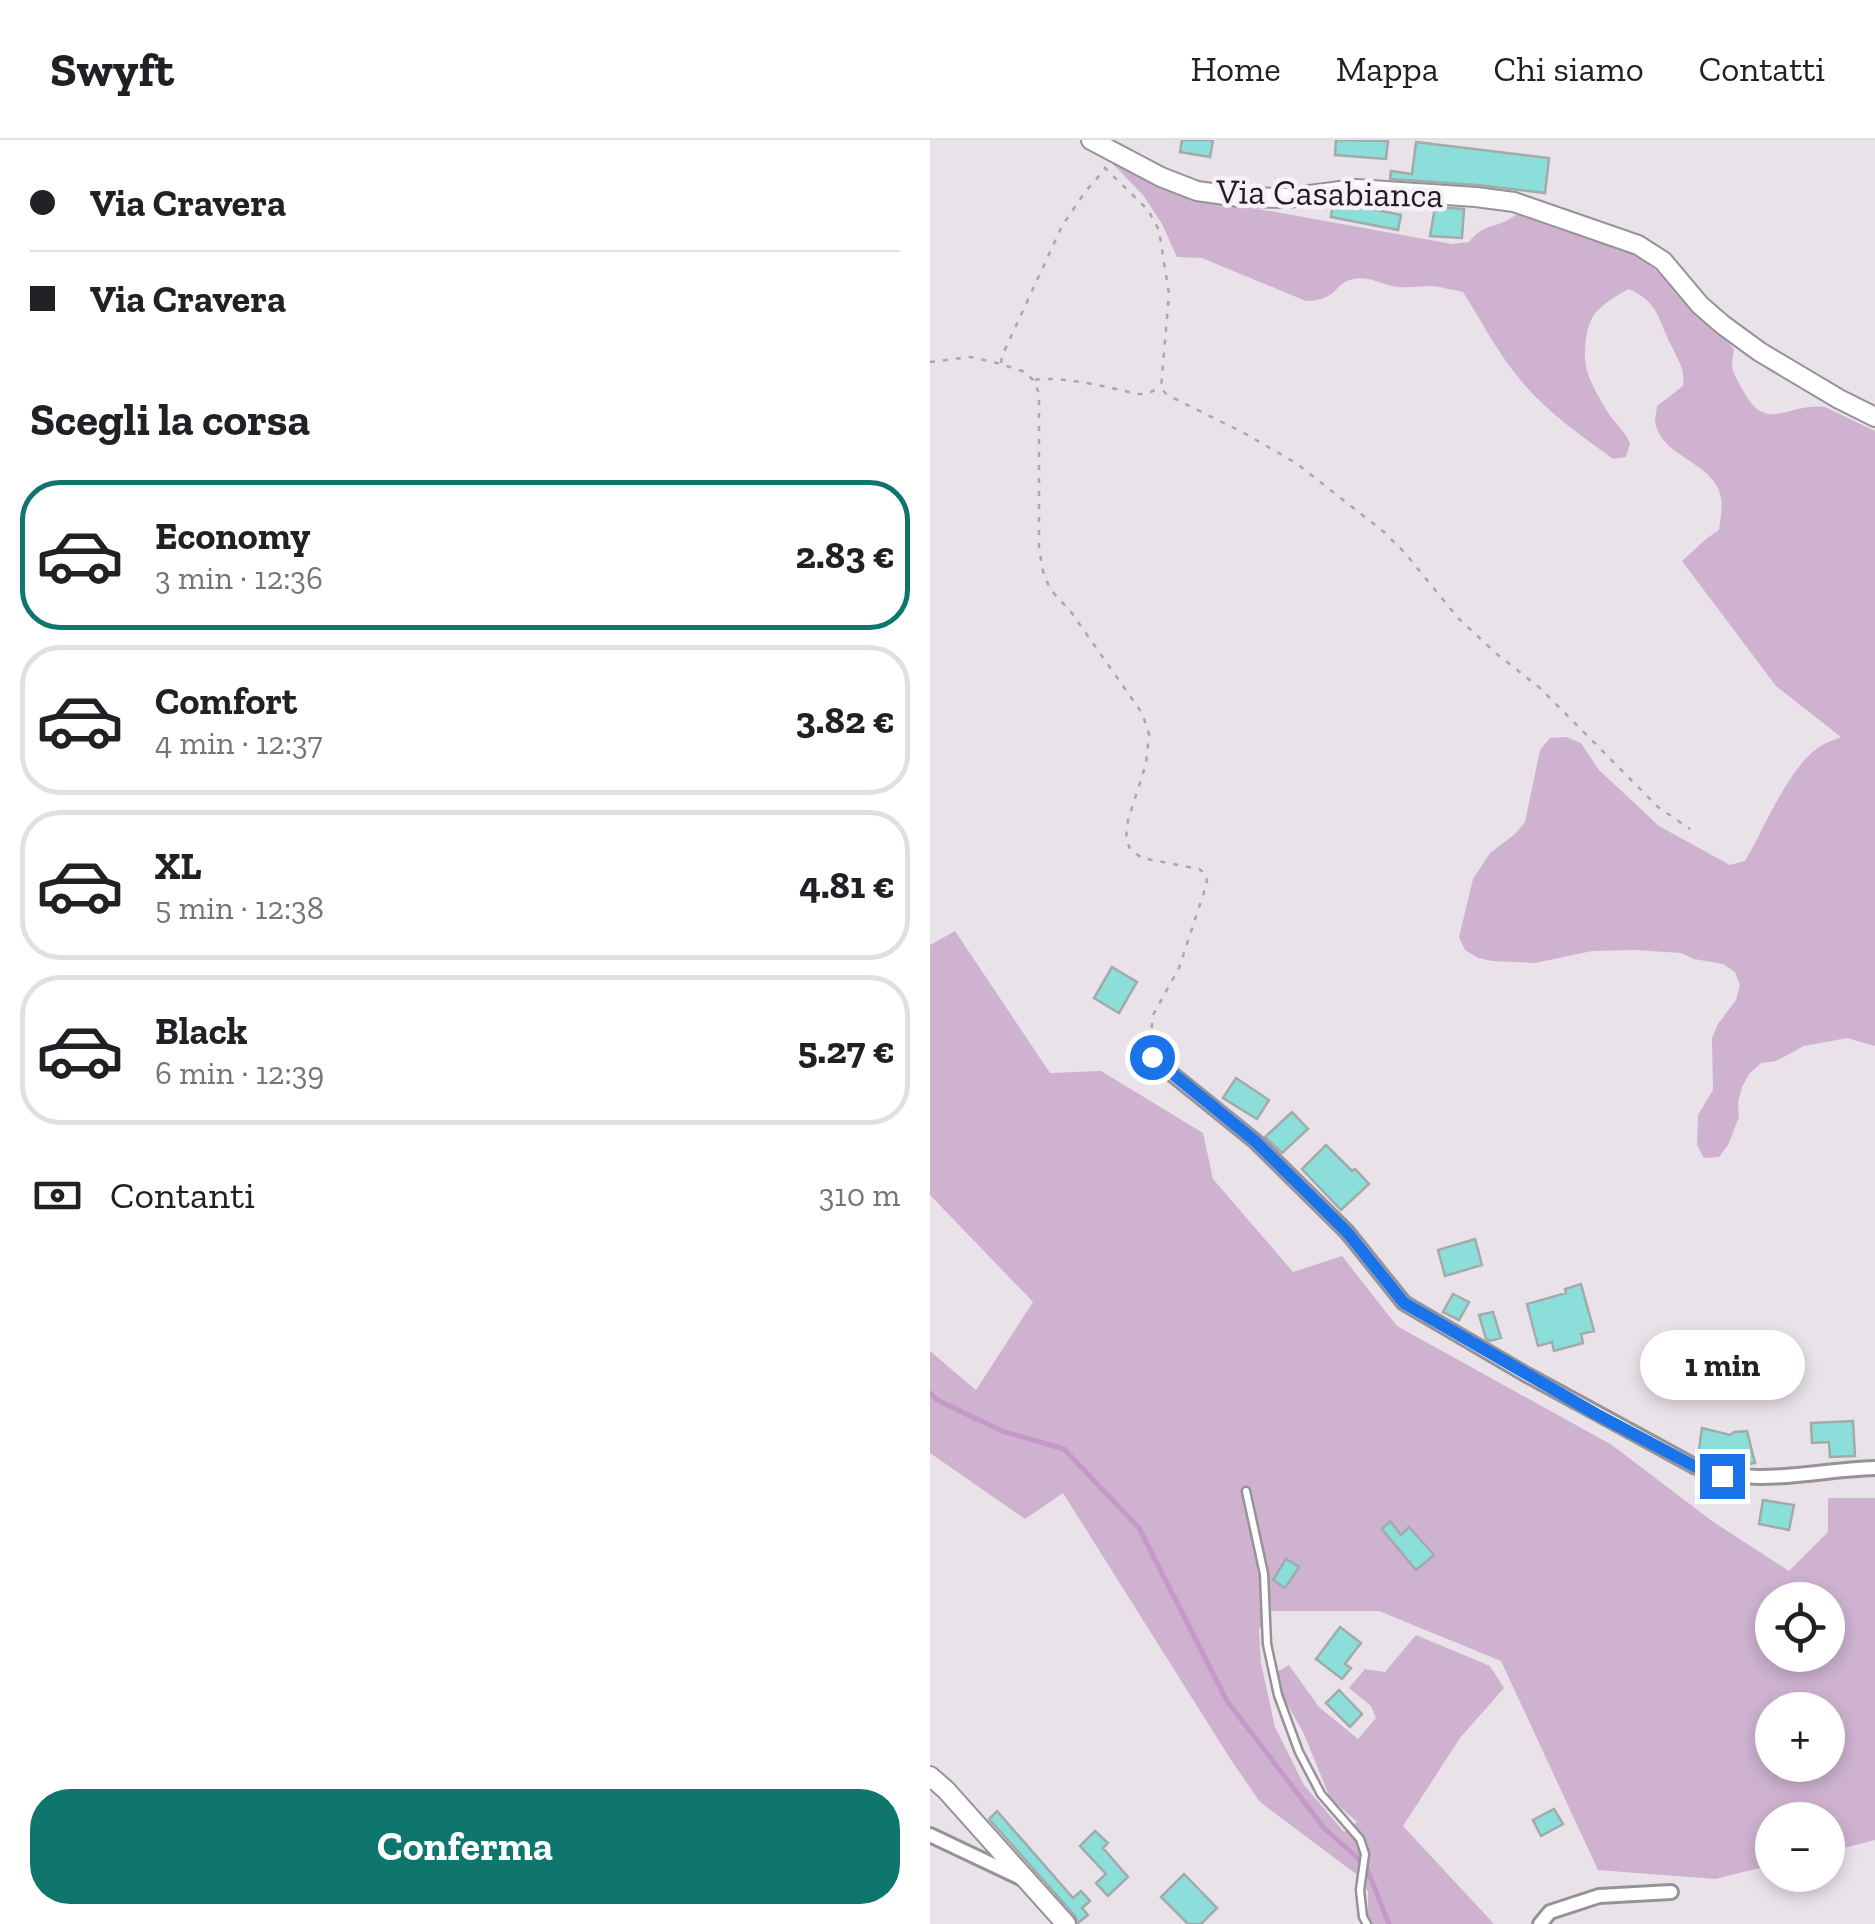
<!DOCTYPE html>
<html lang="it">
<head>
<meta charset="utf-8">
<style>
	:root { --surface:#fff; --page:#f6f6f6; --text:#202124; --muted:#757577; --line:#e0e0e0; --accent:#0f766e }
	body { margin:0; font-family:"Zilla Slab",serif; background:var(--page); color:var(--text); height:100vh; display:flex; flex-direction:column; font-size:38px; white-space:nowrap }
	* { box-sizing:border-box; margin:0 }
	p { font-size:32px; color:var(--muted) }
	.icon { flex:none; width:55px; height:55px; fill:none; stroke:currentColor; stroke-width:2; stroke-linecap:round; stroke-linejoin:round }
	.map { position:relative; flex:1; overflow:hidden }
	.details { display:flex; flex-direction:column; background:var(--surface); width:930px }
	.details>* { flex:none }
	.guide { display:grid; align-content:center; height:220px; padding:0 30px; background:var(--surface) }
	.fabs { position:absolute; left:825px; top:1442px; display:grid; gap:20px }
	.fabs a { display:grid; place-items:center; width:90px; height:90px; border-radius:50%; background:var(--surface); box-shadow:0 5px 15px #0003; font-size:50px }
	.end { position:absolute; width:45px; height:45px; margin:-22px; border:12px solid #1a73e8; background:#fff; box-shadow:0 0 0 5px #fff }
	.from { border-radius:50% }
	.bubble { position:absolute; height:70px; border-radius:35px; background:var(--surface); box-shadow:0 5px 15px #0003; font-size:32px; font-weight:800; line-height:70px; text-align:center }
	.guide b { display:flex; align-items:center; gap:35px; height:95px; font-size:38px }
	.guide b+b { border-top:2px solid var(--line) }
	.guide i { width:25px; height:25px; background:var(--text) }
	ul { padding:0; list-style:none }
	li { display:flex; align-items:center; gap:30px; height:150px; margin:0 20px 15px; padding:0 10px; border:5px solid var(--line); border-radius:40px }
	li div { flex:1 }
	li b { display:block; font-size:38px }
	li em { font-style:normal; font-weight:800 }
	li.current { border-color:var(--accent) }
	li>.icon { width:90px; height:90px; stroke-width:1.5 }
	h2 { padding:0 30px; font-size:45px; line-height:120px }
	.pay { display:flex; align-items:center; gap:25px; height:110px; padding:0 30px; font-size:38px }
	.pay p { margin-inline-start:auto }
	.button { display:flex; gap:20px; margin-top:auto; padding:20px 30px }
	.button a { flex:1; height:115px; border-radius:40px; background:var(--accent); color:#fff; font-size:40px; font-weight:800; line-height:115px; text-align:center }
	header { display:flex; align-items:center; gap:60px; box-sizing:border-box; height:140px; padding:0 50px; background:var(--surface); border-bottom:2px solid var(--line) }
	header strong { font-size:48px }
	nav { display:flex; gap:55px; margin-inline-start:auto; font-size:35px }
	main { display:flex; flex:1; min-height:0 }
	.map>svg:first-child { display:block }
	.green { fill:#ceb2d0; fill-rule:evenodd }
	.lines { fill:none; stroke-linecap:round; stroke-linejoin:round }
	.stream { stroke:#c499c7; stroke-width:5 }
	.building { fill:#8cdedb; stroke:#a2aaaa; stroke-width:2.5 }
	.lane-casing { stroke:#979298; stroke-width:11 }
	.street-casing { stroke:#979298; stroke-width:18 }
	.secondary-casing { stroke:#979298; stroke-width:22 }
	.path { stroke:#aba6ab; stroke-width:2.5; stroke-dasharray:5 8; stroke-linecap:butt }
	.lane { stroke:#fff; stroke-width:6 }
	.street { stroke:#fff; stroke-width:12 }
	.secondary { stroke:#fff; stroke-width:18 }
	.route { stroke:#1a73e8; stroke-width:12 }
	.labels { text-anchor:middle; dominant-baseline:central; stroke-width:9; stroke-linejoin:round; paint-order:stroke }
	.street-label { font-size:35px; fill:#1f1d1f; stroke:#f6f1f6 }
</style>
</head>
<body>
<header>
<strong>Swyft</strong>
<nav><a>Home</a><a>Mappa</a><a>Chi siamo</a><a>Contatti</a></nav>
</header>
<main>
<section class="details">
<div class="guide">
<b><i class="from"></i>Via Cravera</b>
<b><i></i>Via Cravera</b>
</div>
<h2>Scegli la corsa</h2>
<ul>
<li class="current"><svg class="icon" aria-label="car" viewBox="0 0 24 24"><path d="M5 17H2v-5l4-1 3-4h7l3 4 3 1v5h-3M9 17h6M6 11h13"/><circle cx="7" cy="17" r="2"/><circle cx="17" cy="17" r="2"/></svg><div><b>Economy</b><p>3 min · 12:36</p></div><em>2.83 €</em></li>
<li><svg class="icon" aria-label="car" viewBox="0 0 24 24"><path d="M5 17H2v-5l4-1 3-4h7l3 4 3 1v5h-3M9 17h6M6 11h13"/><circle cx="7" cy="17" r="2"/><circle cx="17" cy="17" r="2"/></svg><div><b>Comfort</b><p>4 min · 12:37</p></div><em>3.82 €</em></li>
<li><svg class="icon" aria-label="car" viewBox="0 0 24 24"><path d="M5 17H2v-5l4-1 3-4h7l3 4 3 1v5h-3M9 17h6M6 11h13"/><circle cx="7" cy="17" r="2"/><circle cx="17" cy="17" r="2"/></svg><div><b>XL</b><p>5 min · 12:38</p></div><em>4.81 €</em></li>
<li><svg class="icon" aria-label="car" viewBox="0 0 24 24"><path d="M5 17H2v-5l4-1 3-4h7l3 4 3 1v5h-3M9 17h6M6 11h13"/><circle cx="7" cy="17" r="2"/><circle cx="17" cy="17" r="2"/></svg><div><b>Black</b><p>6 min · 12:39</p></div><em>5.27 €</em></li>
</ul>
<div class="pay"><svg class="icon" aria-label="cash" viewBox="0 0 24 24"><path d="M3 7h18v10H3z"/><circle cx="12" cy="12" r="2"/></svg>Contanti<p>310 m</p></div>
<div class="button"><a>Conferma</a></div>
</section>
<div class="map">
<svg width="945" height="1784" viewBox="0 0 945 1784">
	<rect width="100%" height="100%" fill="#e9e3e9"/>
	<!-- green -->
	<path class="green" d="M179 20 269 61 340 71 522 104 539 102C553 85 558 89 576 81 586 76 587 71 599 73L708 116 740 142 804 209C801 231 801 228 811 247 837 297 855 262 895 267L945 291V906L917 898 874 906 846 921 831 923 819 934 812 947 808 962 809 977 798 1005 789 1017 774 1018 767 1005 768 975 783 950 782 898 788 884 806 860 810 845 805 832 793 824 764 819 751 813 705 810 662 811 605 823 562 821 548 818 535 810 529 797 543 739 560 713 585 694 595 682 610 610 620 598 636 597 651 603 669 630 729 686 800 725 815 721C834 689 858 628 889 607 895 603 904 600 911 597L846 546 752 421 776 399 789 390C790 381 793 368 791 358 785 321 730 318 725 281 725 280 727 267 727 266L753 246C755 229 749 222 742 207 728 181 730 163 699 149 687 155 675 163 666 172 655 185 652 218 658 234 663 248 673 265 681 277 688 286 695 292 700 303L696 317 683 319C649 294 614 270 588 237 567 212 551 180 533 152 523 150 512 147 502 146 489 146 475 149 462 146 449 143 438 136 424 139 402 143 410 160 376 161L272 118 247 117 232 84 213 55Z
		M25 791 120 933 171 931 273 993 283 1039 363 1132 412 1116 467 1186 682 1305 782 1381 859 1431 898 1392V1358H945V1700L898 1712V1680H842V1725L785 1739 668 1730 571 1521 449 1471H338L329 1490 331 1523 345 1587 374 1645 414 1692 427 1682 400 1658 374 1594 352 1555 347 1532 359 1525 389 1567 428 1599 446 1578 441 1566 419 1548 435 1529 455 1532 486 1495 560 1526 574 1548 530 1598 473 1686 564 1784H434L438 1780V1752L426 1734 330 1662 301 1620 133 1353 95 1379 0 1313V1211L46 1250 103 1162 0 1055V805ZM842 1460H898V1515H842ZM842 1570H898V1625H842Z"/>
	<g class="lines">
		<!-- stream -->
		<path class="stream" d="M0 1253 7 1260 72 1291 134 1309 209 1388 297 1561 394 1688 431 1721
			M437 1729 459 1784"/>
	</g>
	<!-- building -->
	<path class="building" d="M252 0H283L280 17 250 12Z
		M406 0 458 1 456 19 405 15Z
		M486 2 619 18 615 53 547 45 460 39 461 31 482 34Z
		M415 63 471 75 468 90 401 77 403 65Z
		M505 67 534 69 532 98 500 96Z
		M182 827 207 842 189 873 164 858Z
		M306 938 339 960 327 979 293 958Z
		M362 972 378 989 352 1013 335 997Z
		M396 1005 422 1031 425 1029 439 1044 411 1070 372 1029Z
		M545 1099 552 1125 515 1136 508 1110Z
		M651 1144 664 1191 651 1194 653 1203 624 1211 622 1202 608 1206 597 1164 636 1153 635 1149Z
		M523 1154 539 1162 529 1180 513 1172Z
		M563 1172 571 1198 560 1201 556 1199 549 1175Z
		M923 1281 925 1316 900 1317 899 1302 882 1303 881 1283Z
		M772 1288 800 1295 804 1292 817 1291 825 1323 813 1325 768 1317Z
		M833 1360 864 1365 859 1390 829 1384Z
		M460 1381 471 1395 479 1387 504 1415 486 1430 452 1389Z
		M356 1419 369 1427 355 1448 343 1440Z
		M410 1487 431 1503 415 1524 421 1528 412 1539 386 1519Z
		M409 1550 432 1574 420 1587 396 1563Z
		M624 1669 633 1684 611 1696 603 1680Z
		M67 1671 143 1758 151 1751 160 1761 152 1768 158 1775 148 1783 145 1776 59 1679Z
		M165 1691 178 1703 173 1708 198 1737 178 1756 166 1743 176 1734 150 1706Z
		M254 1734 287 1768 271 1784H258L231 1757Z"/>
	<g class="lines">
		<defs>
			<path id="lane" d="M316 1351 334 1434 337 1504 348 1555 369 1612 391 1654 430 1699 435 1714 430 1750 433 1777 437 1784"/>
			<path id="street" d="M221 917 325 1001 417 1092 474 1163 597 1235 766 1327C830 1348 880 1330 945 1328
				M0 1695 95 1740
				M610 1784 620 1772 669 1756 741 1752"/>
			<path id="secondary" d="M161 0 231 37 267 51 310 57 357 58 426 49 546 57 584 62 708 105 733 121 770 165 793 185 830 212 909 259 945 277
				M0 1636 16 1650 136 1784"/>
		</defs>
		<!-- lane casing -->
		<use href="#lane" class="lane-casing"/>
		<!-- street casing -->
		<use href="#street" class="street-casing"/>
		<!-- secondary casing -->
		<use href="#secondary" class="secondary-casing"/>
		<!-- path -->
		<path class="path" d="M174 27 218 70 229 90 239 154 231 248 237 255 314 293 366 323 454 392 475 413 528 478 568 515 610 548 728 667 760 689
			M0 222 41 217 71 224 95 232 103 240 109 253V408L113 431 120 449 141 472 212 573 219 594 216 624 198 680 196 698 200 709 212 718 269 729 276 734 277 743 249 828 223 875 220 903
			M71 223 72 216 132 86 155 52 175 29
			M105 240C131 235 180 248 208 254H217L229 248"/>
		<!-- lane -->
		<use href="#lane" class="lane"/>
		<!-- street -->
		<use href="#street" class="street"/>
		<!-- secondary -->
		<use href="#secondary" class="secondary"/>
	</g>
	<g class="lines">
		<!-- route -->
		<path class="route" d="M222 917 325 1001 417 1092 474 1163 666 1274 766 1327 792 1336"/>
	</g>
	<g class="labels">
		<!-- street labels -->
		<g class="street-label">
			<text transform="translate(400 53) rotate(1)">Via Casabianca</text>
		</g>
	</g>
</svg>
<div class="fabs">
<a><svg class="icon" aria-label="locate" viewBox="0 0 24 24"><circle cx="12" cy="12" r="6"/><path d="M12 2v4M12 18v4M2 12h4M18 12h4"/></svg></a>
<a>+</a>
<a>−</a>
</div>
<i class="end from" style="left:222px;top:917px"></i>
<i class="end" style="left:792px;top:1336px"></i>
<div class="bubble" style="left:710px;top:1190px;width:165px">1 min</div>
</div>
</main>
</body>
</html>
